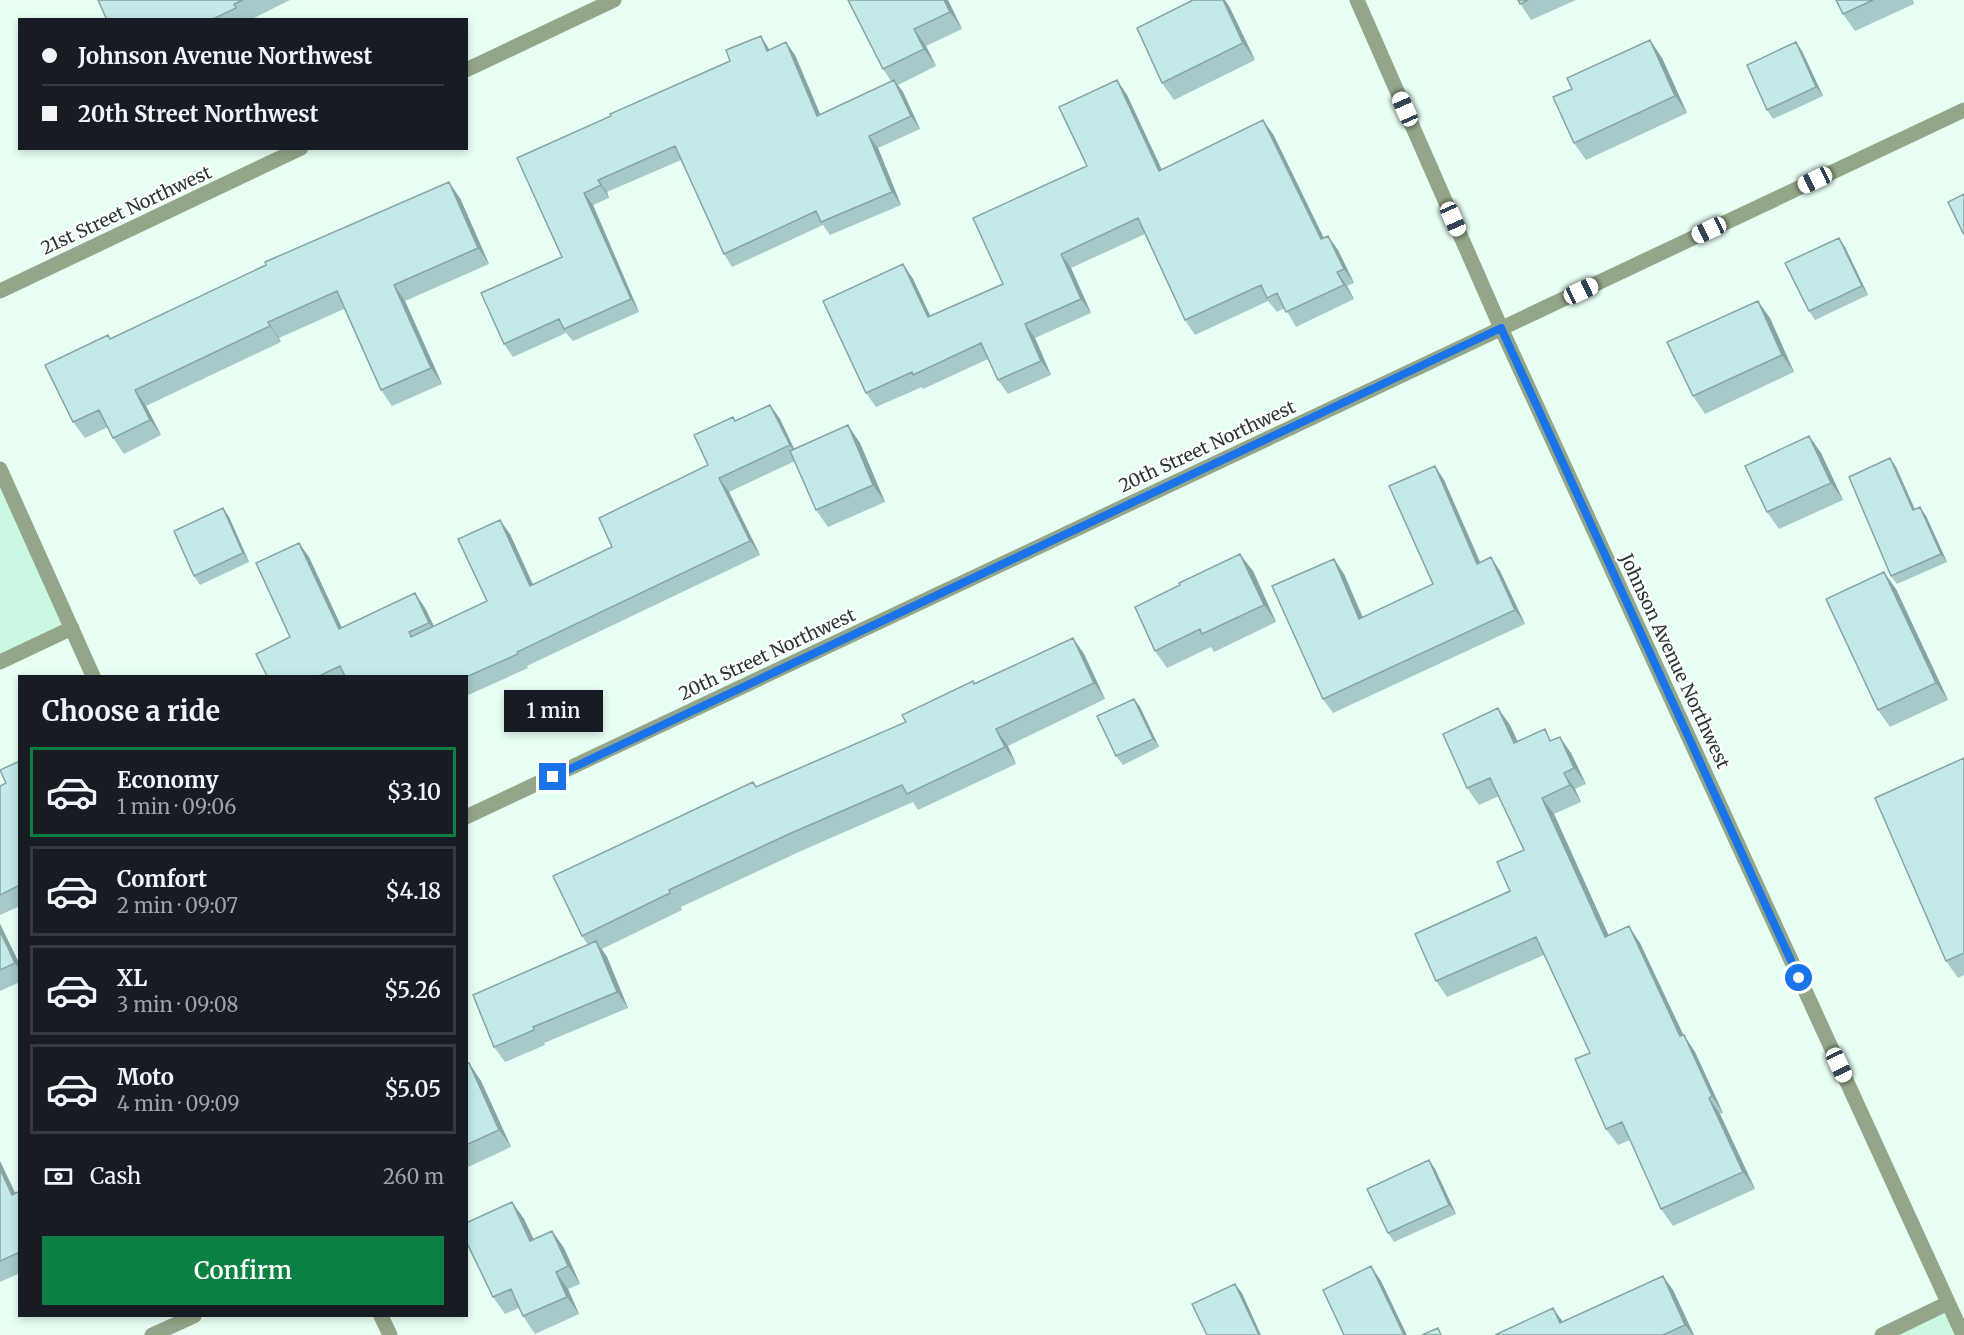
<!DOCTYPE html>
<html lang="en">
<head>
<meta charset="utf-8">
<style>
	:root { --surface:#171b24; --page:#20242c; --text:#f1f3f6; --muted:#9ea1a6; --line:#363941; --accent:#0b8043 }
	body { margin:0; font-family:Merriweather,serif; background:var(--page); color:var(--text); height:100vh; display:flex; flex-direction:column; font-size:22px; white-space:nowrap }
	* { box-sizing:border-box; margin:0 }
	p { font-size:20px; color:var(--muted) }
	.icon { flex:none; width:33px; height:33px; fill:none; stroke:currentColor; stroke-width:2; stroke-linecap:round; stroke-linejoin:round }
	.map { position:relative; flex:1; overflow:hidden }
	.panel { position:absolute; left:18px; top:675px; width:450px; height:642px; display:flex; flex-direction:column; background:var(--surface); border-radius:0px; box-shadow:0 3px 9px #0003 }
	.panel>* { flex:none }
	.banner { position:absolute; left:18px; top:18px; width:450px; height:132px; border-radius:0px; box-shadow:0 3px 9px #0003; display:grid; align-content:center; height:132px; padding:0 24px; background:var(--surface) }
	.end { position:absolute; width:27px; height:27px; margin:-14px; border:8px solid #1a73e8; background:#fff; box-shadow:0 0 0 3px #fff }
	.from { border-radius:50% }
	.bubble { position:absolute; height:42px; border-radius:0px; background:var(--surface); box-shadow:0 3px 9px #0003; font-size:20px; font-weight:600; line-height:42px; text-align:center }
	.car { position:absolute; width:18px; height:36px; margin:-18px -9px; border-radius:8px; box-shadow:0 0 4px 2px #0007; background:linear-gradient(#fff 24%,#345 0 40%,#fff 0 76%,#345 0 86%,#fff 0) }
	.banner b { display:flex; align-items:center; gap:21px; height:57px; font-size:22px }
	.banner b+b { border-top:2px solid var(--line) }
	.banner i { width:15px; height:15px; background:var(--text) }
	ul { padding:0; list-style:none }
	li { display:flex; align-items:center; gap:18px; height:90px; margin:0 12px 9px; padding:0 12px; border:3px solid var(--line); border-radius:0px }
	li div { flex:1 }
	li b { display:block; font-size:22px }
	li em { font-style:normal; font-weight:600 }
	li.current { border-color:var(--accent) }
	li>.icon { width:54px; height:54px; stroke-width:1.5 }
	h2 { padding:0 24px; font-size:27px; line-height:72px }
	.pay { display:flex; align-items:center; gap:15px; height:66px; padding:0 24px; font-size:22px }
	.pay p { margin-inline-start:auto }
	.button { display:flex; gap:12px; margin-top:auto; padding:12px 24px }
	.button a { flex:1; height:69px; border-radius:0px; background:var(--accent); color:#fff; font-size:24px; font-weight:600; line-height:69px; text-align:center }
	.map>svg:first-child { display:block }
	.built { fill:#caf9e3 }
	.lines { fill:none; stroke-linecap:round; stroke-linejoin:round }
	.minor { stroke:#94a689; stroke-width:15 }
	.wall { fill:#a7c9c9 }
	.shaded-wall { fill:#88a4a4 }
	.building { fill:#c2eaea; stroke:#88a4a4; stroke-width:1.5 }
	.route { stroke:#1a73e8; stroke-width:8 }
	.labels { text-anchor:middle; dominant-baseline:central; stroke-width:4.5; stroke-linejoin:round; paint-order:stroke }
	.street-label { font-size:18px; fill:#283730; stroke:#fff }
</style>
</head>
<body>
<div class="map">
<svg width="1964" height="1335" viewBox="0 0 1964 1335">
	<rect width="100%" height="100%" fill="#e8fff4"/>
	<!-- built -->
	<path class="built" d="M0 469 72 628 0 662Z
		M1948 1303 1963 1335H1882Z"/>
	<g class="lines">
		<!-- minor -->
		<path class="minor" d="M1357 0 1501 328 1963 1335
			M466 70 614 0
			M0 291 301 148
			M0 469 93 676
			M0 662 72 628
			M466 817 1964 110
			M381 1316 390 1335
			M152 1335 194 1316
			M1882 1335 1948 1303"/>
	</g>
	<!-- wall -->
	<path class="wall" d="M98 0H290L250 20H107Z
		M848 0H948L962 29 926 46 936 66 898 85 903 92 920 129 878 148 901 205 830 235 823 225 732 267 724 254 681 160 607 192 609 198 593 205 639 312 573 341 566 333 513 357 504 344 562 257 517 158 770 49 795 55 820 114 891 81 883 69Z
		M1518 0H1576L1531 20Z
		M1836 0H1913L1914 4 1855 31 1843 14Z
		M1229 6 1255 60 1174 100 1162 83Z
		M1650 40 1662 58 1687 113 1586 160 1574 143 1572 89Z
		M1802 51 1823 96 1773 119 1767 110Z
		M1117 80 1127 95 1162 170 1273 134 1324 238 1338 250 1354 283 1347 286 1354 299 1296 327 1285 308 1277 312 1268 301 1195 335 1185 320 1145 234 1071 268 1091 313 1035 338 1051 375 1008 394 998 380 988 359 923 389 922 387 876 407 866 393 903 264 913 279 930 316 1003 284 1087 166Z
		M460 198 489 264 405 301 442 384 392 406 381 390 344 309 279 338 281 342 146 406 161 435 124 454 113 438 108 427 85 438 73 422 111 339Z
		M1845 247 1868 295 1815 320 1809 311Z
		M1770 318 1794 372 1705 414 1693 396Z
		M770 405 780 419 794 449 860 443 885 502 828 527 816 510 795 461 729 492 760 555 527 666 528 668 466 696V676H267L290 637 309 557 342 628 415 593 425 608 434 626 487 601 510 534 533 585 612 547 708 465 736 421Z
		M1809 436 1821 453 1843 500 1779 529 1767 512Z
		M1890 458 1896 467 1915 509 1926 516 1947 562 1897 584 1891 576Z
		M1435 466 1444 480 1480 562 1500 571 1525 624 1333 713 1323 699 1334 559 1344 574 1363 617 1433 584Z
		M229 517 249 562 200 585 194 576Z
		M1253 571 1276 622 1214 652 1211 647 1167 668 1155 651Z
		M1896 589 1948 700 1890 727 1878 710Z
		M1073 638 1084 654 1105 699 1008 746 1016 764 918 810 913 802 801 851 681 907 682 910 602 949 607 957 628 1008 544 1043 545 1045 505 1062 494 1047 588 945 582 936 753 782 757 787 906 722 973 681 975 683Z
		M1134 699 1140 707 1159 747 1123 765 1116 756Z
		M1510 725 1518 742 1552 740 1571 753 1586 784 1575 789 1581 802 1554 814 1609 936 1640 943 1683 1035 1695 1052 1723 1113 1720 1114 1755 1189 1673 1226 1661 1209 1630 1140 1618 1145 1606 1129 1590 1053 1544 955 1447 997 1436 981 1510 891 1524 850 1499 796 1479 805 1467 788Z
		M1964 758V975L1958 978 1946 961Z
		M20 761V906L0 915V786L6 783Z
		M0 924 20 965V982L0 991Z
		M469 1063 481 1081 511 1147 466 1168V1064Z
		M1429 1160 1435 1169 1456 1214 1394 1242 1388 1233Z
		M0 1161 15 1193 20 1191V1273L0 1282Z
		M512 1202 524 1219 534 1239 552 1231 564 1248 580 1284 568 1289 579 1314 535 1334 523 1316 519 1308 505 1314 493 1297Z
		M1673 1290 1694 1335H1495L1563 1322Z"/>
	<!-- shaded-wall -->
	<path class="shaded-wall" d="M944 0H948L962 29 950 12Z
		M1223 0H1225L1229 6 1255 60 1243 43Z
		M914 29 926 46 936 66 924 49Z
		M761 36 769 49 775 63 767 51Z
		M1650 40 1662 58 1687 113 1675 96Z
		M786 42 795 55 826 128 817 116Z
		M1796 42 1802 51 1823 96 1816 87Z
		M894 80 903 92 920 129 911 116Z
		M1117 80 1127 95 1169 185 1159 171Z
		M1263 120 1273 134 1331 253 1321 239Z
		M869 136 878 148 901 205 892 192Z
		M598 180 607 192 609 198 601 185Z
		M449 182 460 198 489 264 478 248Z
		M584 193 593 205 639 312 631 299Z
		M1328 236 1338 250 1354 283 1344 269Z
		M1839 238 1845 247 1868 295 1862 286Z
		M1061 254 1071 268 1091 313 1081 299Z
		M903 264 913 279 938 332 928 317Z
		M1337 272 1347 286 1354 299 1344 285Z
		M394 285 405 301 442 384 431 368Z
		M1758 301 1770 318 1794 372 1782 355Z
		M268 322 279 338 281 342 270 326Z
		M1025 324 1035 338 1051 375 1041 361Z
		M135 390 146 406 161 435 150 420Z
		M770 405 780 419 799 459 790 445Z
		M848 425 860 443 885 502 873 485Z
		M1809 436 1821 453 1843 500 1831 483Z
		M1890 458 1896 467 1919 519 1913 510Z
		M1435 466 1444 480 1487 578 1477 564Z
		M719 478 729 492 760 555 750 541Z
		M1920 507 1926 516 1947 562 1941 554Z
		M223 508 229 517 249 562 243 553Z
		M500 520 510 534 540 600 530 586Z
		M299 543 309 557 349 643 339 629Z
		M1240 554 1253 571 1276 622 1264 605Z
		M1491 557 1500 571 1525 624 1515 610Z
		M1334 559 1344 574 1369 633 1359 619Z
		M1884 572 1896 589 1948 700 1936 683Z
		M415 593 425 608 439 637 429 623Z
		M1073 638 1084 654 1105 699 1094 683Z
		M1134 699 1140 707 1159 747 1153 739Z
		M1498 708 1510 725 1526 760 1514 743Z
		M996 729 1008 746 1016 764 1005 747Z
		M1560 737 1571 753 1586 784 1574 768Z
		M1564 773 1575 789 1581 802 1570 785Z
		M1542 798 1554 814 1617 954 1605 937Z
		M0 924 20 965V970L15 963 0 931Z
		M1629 926 1640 943 1692 1053 1680 1036Z
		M596 941 607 957 628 1008 617 992Z
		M1684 1035 1695 1052 1723 1113 1712 1096Z
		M469 1063 481 1081 511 1147 499 1130Z
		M1709 1098 1720 1114 1755 1189 1743 1172Z
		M1429 1160 1435 1169 1456 1214 1449 1205Z
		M0 1161 20 1203 12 1195 0 1169Z
		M512 1202 524 1219 542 1258 530 1241Z
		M552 1231 564 1248 580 1284 568 1266Z
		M1371 1266 1381 1281 1407 1335H1404Z
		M556 1272 568 1289 579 1314 567 1297Z
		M1663 1276 1673 1290 1694 1335H1693L1685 1325Z
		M1235 1284 1242 1293 1261 1335H1259Z
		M1553 1308 1563 1322 1560 1323Z"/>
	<!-- building -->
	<path class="building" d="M98 0H243L234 4 236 8 211 20H107Z
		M848 0H944L950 12 914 29 924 49 883 69Z
		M1193 0H1223L1243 43 1162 83 1137 28Z
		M1518 0H1528L1520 4Z
		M1836 0H1873L1843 14Z
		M761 36 767 51 786 42 817 116 894 80 911 116 869 136 892 192 821 222 816 211 724 254 675 146 598 180 601 185 584 193 631 299 564 329 559 319 504 344 481 293 562 257 517 158 611 116 610 114 730 61 726 50Z
		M1650 40 1675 96 1574 143 1553 97 1572 89 1567 78Z
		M1796 42 1816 87 1767 110 1747 65Z
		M1117 80 1159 171 1263 120 1321 239 1328 236 1344 269 1337 272 1344 285 1286 312 1277 293 1267 298 1261 285 1185 320 1138 218 1061 254 1081 299 1025 324 1041 361 998 380 981 343 913 375 912 372 866 393 823 301 903 264 928 317 1003 284 973 218 1087 166 1059 107Z
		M449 182 478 248 394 285 431 368 381 390 337 291 268 322 270 326 135 390 150 420 113 438 99 410 73 422 45 365 108 335 110 339 266 265 265 262Z
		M1964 194V235L1948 202Z
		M1839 238 1862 286 1809 311 1785 263Z
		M1758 301 1782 355 1693 396 1667 342Z
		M770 405 790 445 719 478 750 541 517 652 518 654 466 677V676H345L340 666 319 676H267L256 654 290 637 256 563 299 543 339 629 415 593 429 623 409 632 411 637 487 601 458 539 500 520 530 586 612 547 599 518 708 465 694 435 733 417 735 421Z
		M848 425 873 485 816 510 790 451Z
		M1809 436 1831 483 1767 512 1745 466Z
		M1890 458 1913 510 1920 507 1941 554 1891 576 1849 477Z
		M1435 466 1477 564 1491 557 1515 610 1323 699 1272 586 1334 559 1359 619 1433 584 1389 486Z
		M223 508 243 553 194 576 174 531Z
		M1240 554 1264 605 1202 634 1200 629 1155 651 1135 607 1180 585 1179 583Z
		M1884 572 1936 683 1878 710 1826 599Z
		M1073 638 1094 683 996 729 1005 747 907 794 902 785 789 834 669 890 670 893 582 936 553 876 753 782 756 787 906 722 902 715 973 681 974 684Z
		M1134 699 1153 739 1116 756 1097 716Z
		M1498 708 1514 743 1545 729 1550 741 1560 737 1574 768 1564 773 1570 785 1542 798 1605 937 1629 926 1680 1036 1684 1035 1712 1096 1709 1098 1743 1172 1661 1209 1622 1122 1606 1129 1575 1059 1590 1053 1536 937 1436 981 1415 934 1510 891 1497 862 1524 850 1490 778 1467 788 1443 734Z
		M1964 758V953L1946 961 1875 798Z
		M20 761V885L0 895V786L6 783 0 770Z
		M0 931 15 963 0 970Z
		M596 941 617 992 533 1027 534 1030 494 1047 473 995Z
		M469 1063 499 1130 466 1145V1064Z
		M1429 1160 1449 1205 1388 1233 1367 1189Z
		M0 1169 12 1195 20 1191V1252L0 1261Z
		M512 1202 530 1241 552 1231 568 1266 556 1272 567 1297 523 1316 511 1289 493 1297 466 1241V1223Z
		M1371 1266 1404 1335H1344L1323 1290Z
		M1663 1276 1685 1325 1663 1335H1495L1553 1308 1560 1323Z
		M1235 1284 1259 1335H1207L1192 1304Z
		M1438 1328 1441 1335H1422Z"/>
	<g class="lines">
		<!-- route -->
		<path class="route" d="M553 777 1501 328 1799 978"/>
	</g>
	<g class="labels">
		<!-- street labels -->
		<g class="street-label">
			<text transform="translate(126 210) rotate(-25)">21st Street Northwest</text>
			<text transform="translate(1207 446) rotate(-25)">20th Street Northwest</text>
			<text transform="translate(767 654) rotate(-25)">20th Street Northwest</text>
			<text transform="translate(1675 661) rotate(65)">Johnson Avenue Northwest</text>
		</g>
	</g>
</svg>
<i class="end from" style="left:1799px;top:978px"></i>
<i class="end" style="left:553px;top:777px"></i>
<div class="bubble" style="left:504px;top:690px;width:99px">1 min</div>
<i class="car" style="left:1405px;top:109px;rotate:336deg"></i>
<i class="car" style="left:1815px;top:180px;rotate:245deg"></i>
<i class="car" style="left:1453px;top:219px;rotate:156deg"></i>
<i class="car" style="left:1709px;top:230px;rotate:245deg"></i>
<i class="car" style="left:1581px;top:291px;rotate:65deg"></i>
<i class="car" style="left:1839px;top:1065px;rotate:155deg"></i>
<div class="banner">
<b><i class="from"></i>Johnson Avenue Northwest</b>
<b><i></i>20th Street Northwest</b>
</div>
<section class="panel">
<h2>Choose a ride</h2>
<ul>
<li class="current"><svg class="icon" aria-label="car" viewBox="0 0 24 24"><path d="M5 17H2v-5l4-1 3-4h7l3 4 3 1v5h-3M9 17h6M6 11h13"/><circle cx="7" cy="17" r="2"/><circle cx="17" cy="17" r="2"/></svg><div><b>Economy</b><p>1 min · 09:06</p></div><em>$3.10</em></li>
<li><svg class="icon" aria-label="car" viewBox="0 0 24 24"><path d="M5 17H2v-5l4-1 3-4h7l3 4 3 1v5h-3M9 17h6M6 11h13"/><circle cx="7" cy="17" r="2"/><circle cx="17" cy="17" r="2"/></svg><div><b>Comfort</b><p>2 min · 09:07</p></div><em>$4.18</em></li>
<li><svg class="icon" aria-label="car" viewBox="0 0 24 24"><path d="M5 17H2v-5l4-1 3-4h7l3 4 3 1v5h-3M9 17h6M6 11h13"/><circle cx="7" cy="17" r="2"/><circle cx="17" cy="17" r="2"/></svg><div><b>XL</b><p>3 min · 09:08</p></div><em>$5.26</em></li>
<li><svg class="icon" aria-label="car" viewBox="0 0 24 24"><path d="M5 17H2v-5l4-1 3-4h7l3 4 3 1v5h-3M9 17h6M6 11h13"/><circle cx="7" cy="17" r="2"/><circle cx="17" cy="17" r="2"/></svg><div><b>Moto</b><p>4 min · 09:09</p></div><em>$5.05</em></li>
</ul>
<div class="pay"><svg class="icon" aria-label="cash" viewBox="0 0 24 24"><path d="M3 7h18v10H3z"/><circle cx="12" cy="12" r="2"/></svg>Cash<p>260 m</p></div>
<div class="button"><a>Confirm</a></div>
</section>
</div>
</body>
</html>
